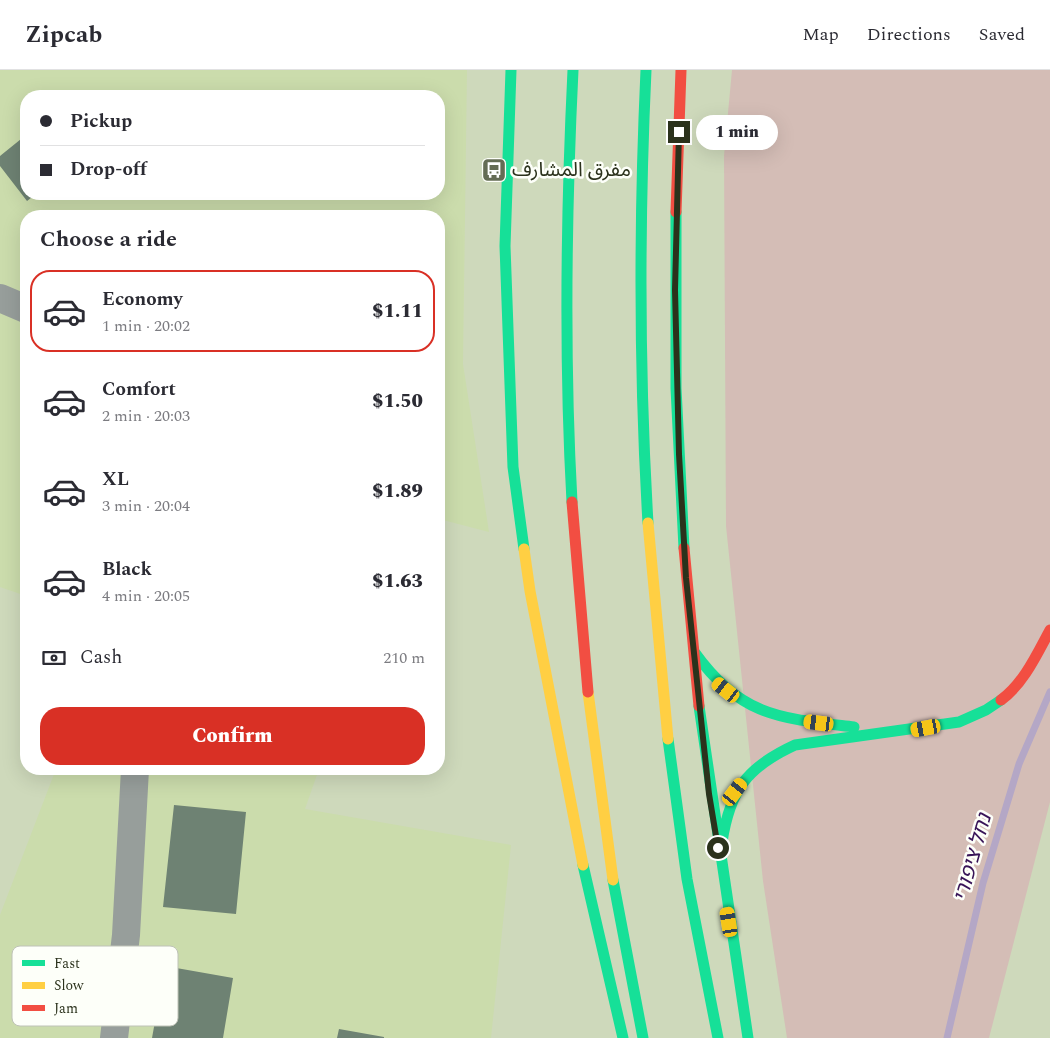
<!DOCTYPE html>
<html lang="en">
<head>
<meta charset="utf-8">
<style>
	:root { --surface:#fff; --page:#f2f2f3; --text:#2b2b33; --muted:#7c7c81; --line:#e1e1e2; --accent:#d93025 }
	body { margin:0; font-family:Spectral,"Noto Sans Arabic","Noto Sans Hebrew",serif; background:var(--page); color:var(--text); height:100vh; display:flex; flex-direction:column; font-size:19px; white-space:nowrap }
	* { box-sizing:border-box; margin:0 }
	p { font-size:16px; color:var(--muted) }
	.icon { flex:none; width:28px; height:28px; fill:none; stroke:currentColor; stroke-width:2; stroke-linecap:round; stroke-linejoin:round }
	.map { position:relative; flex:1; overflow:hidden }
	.side { position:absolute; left:20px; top:140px; width:425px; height:565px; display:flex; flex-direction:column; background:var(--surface); border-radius:20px; box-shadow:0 5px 20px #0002 }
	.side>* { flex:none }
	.guide { position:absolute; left:20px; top:20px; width:425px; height:110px; border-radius:20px; box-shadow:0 5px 20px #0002; display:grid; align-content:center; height:110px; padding:0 20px; background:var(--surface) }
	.end { position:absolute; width:22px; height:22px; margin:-11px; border:6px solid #2b321c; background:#fff; box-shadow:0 0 0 2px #fff }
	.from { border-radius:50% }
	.bubble { position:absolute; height:35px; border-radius:18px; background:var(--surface); box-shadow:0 5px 20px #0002; font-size:16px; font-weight:800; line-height:35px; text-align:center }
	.car { position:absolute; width:15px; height:30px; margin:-15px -8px; border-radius:6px; box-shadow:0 0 4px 1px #0007; background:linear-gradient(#f5c518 24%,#345 0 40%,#f5c518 0 76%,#345 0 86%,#f5c518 0) }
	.guide b { display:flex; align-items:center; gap:18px; height:48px; font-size:19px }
	.guide b+b { border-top:1px solid var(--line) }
	.guide i { width:12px; height:12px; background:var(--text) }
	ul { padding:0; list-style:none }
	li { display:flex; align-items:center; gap:15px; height:82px; margin:0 10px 8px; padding:0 10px; border:2px solid transparent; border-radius:20px }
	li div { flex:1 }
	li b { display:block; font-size:19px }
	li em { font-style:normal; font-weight:800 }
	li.current { border-color:var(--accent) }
	li>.icon { width:45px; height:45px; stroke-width:1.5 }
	h2 { padding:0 20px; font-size:22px; line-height:60px }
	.pay { display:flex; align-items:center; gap:12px; height:55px; padding:0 20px; font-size:19px }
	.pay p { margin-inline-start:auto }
	.cta { display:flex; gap:10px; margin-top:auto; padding:10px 20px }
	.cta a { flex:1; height:58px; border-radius:20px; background:var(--accent); color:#fff; font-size:20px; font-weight:800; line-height:58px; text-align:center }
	header { display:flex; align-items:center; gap:30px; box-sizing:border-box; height:70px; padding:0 25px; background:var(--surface); border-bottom:1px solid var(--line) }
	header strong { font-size:24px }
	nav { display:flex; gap:28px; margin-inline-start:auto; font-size:18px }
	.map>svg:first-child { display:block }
	.built { fill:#cbdcac; fill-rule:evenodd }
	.green { fill:#d4bdb6 }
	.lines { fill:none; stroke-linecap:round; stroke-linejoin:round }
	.stream { stroke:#b4a7c6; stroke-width:7 }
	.building { fill:#6e8273 }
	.street { stroke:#979e9b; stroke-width:28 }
	.fast { stroke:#16e098; stroke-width:11 }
	.slow { stroke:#ffcf43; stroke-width:11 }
	.jam { stroke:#f24e42; stroke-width:11 }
	.route { stroke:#2b321c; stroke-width:6 }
	.labels { text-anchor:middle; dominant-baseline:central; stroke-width:5; stroke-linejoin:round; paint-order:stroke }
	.poi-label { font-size:20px; fill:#2b321c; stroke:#fdfff9; text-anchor:start }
	.water-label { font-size:21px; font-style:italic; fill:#381458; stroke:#fdfff9 }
	.key { fill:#fdfff9; stroke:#bec2b7; stroke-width:1 }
	.key-label { font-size:14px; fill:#2b321c }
</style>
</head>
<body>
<header>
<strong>Zipcab</strong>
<nav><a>Map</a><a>Directions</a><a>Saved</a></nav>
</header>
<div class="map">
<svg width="1050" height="968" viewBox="0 0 1050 968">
	<rect width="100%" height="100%" fill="#ced9bb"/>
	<!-- built -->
	<path class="built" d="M0 0H467L463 294 489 462 439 449V146H26V526L0 517ZM26 26H439V124H26Z
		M56 699H319L305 739 511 775 491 968H0V845Z"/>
	<!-- green -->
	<path class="green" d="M732 0H1050V732L989 968H787L763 811 726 456 724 86Z"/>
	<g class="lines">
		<!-- stream -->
		<path class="stream" d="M947 968 983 813 1019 694 1050 622"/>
	</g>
	<!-- building -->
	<path class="building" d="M26 65V124H36L27 131 0 96V86Z
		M174 735 246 742 236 844 163 837Z
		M165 896 233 908 223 968H152Z
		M339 959 384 967V968H337Z"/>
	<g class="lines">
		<!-- street -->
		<path class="street" d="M0 228 26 239
			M114 968 126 865 135 699"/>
		<!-- fast -->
		<path class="fast" d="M511 0 505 176 513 397 524 479
			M646 0C639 151 639 302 648 453
			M676 142V318L684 478
			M572 432C564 288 566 144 573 0
			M695 583C741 647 780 648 854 657
			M699 636 748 968
			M668 669 687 809 718 968
			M722 772C730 720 747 697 795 675L959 652 986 640 1001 630
			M583 795 623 968
			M613 810 643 968"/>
		<!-- slow -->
		<path class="slow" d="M648 453 668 669
			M524 479 530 521 583 795
			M588 622 613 810"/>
		<!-- jam -->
		<path class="jam" d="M676 142 681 0
			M572 432 588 622
			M684 478 699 636
			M1001 630C1024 613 1037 584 1050 560"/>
	</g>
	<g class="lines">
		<!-- route -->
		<path class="route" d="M679 62 675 220 679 384 686 508 709 724 718 778"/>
	</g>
	<!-- icons -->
	<defs>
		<symbol id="bus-square" viewBox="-11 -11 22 22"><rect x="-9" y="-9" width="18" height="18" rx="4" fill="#646c54" stroke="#fdfff9"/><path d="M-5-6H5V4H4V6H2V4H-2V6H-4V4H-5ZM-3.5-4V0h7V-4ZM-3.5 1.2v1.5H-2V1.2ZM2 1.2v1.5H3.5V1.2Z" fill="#fff"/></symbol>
	</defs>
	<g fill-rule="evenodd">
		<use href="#bus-square" x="480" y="86" width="28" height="28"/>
	</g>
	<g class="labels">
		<!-- poi labels -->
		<g class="poi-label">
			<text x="512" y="100">مفرق المشارف</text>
		</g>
		<!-- water labels -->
		<g class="water-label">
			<text transform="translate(973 788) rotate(-74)">נחל ציפורי</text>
		</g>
	</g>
	<!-- legend -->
	<rect x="12" y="876" width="166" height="80" rx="8" class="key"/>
	<rect x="22" y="890" width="23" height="6" fill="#16e098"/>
	<rect x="22" y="912" width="23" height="7" fill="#ffcf43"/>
	<rect x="22" y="935" width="23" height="6" fill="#f24e42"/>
	<g class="key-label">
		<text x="54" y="898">Fast</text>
		<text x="54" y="920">Slow</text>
		<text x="54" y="943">Jam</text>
	</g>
</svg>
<i class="end from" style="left:718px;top:778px"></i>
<i class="end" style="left:679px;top:62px"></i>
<div class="bubble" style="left:696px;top:45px;width:82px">1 min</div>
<i class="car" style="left:726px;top:620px;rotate:308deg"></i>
<i class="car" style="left:819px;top:653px;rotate:277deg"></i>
<i class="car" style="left:926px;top:658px;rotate:260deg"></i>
<i class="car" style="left:735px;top:722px;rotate:37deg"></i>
<i class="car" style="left:729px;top:852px;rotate:351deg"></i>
<div class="guide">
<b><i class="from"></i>Pickup</b>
<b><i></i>Drop-off</b>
</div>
<section class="side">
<h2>Choose a ride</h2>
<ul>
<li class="current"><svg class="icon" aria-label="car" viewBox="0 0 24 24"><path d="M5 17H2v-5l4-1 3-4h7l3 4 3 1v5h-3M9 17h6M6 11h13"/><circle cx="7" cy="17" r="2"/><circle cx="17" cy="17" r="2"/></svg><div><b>Economy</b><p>1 min · 20:02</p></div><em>$1.11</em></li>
<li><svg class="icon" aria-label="car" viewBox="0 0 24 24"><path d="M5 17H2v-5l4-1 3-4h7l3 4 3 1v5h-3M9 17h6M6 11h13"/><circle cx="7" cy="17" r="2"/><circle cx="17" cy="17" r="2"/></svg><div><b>Comfort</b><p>2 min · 20:03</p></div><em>$1.50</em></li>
<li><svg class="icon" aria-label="car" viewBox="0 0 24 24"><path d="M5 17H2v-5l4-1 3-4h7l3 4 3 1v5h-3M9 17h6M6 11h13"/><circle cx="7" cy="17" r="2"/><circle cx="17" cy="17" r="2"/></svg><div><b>XL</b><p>3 min · 20:04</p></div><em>$1.89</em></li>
<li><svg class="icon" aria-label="car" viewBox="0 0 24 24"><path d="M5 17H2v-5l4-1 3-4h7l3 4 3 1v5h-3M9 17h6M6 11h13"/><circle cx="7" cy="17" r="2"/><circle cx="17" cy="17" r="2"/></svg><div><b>Black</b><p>4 min · 20:05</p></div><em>$1.63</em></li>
</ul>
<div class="pay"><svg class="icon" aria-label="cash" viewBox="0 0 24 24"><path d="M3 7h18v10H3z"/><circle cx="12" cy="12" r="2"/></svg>Cash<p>210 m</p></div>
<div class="cta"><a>Confirm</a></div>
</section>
</div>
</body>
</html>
